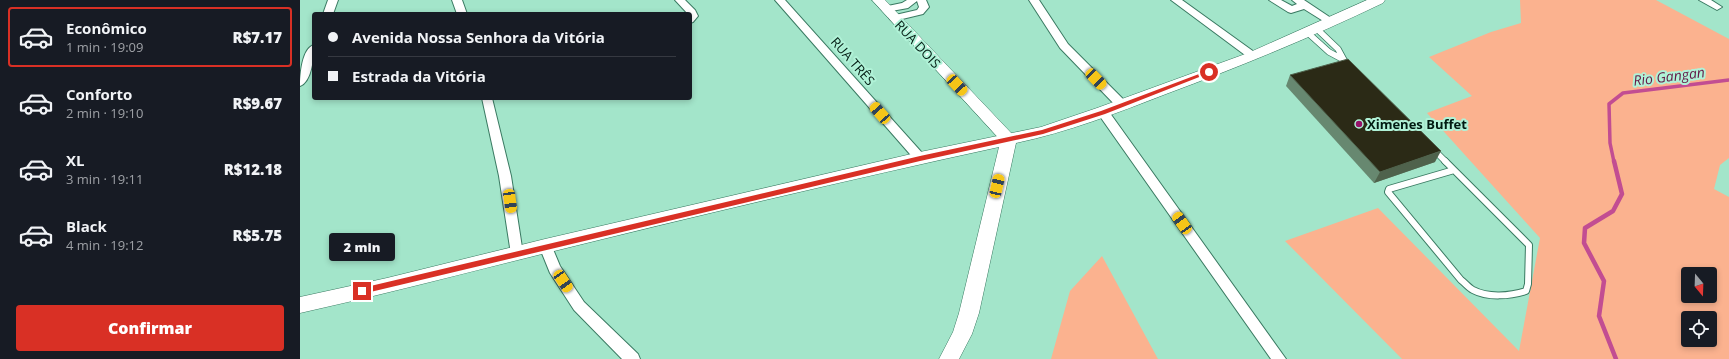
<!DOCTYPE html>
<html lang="pt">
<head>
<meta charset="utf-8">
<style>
	:root { --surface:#171b24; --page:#242831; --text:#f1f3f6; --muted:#9ea1a6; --line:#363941; --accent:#d93025 }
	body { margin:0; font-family:"Open Sans",sans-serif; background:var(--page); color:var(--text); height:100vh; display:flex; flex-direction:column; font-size:15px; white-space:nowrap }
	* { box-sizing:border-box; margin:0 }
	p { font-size:13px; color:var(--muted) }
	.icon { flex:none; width:22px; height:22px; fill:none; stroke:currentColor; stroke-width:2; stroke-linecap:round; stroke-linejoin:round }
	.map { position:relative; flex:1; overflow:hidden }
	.panel { display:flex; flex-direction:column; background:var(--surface); width:300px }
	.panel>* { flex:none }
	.guide { position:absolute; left:12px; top:12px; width:380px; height:88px; border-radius:4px; box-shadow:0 2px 6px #0003; display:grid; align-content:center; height:88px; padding:0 16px; background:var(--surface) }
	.needle { width:26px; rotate:161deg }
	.tools { position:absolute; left:1381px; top:267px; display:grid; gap:8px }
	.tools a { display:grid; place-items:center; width:36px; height:36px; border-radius:4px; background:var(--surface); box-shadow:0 2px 6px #0003; font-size:20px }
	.end { position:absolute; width:18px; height:18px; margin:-9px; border:5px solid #d93025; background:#fff; box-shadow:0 0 0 2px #fff }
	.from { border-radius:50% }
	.bubble { position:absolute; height:28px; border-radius:4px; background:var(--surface); box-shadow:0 2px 6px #0003; font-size:13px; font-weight:800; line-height:28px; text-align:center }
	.car { position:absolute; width:12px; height:24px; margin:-12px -6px; border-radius:5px; box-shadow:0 0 3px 1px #0007; background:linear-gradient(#f5c518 24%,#345 0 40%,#f5c518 0 76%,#345 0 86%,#f5c518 0) }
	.guide b { display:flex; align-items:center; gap:14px; height:38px; font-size:15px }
	.guide b+b { border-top:1px solid var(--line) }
	.guide i { width:10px; height:10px; background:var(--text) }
	ul { padding:7px 0 0; list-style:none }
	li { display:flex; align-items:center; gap:12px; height:60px; margin:0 8px 6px; padding:0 8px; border:2px solid transparent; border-radius:4px }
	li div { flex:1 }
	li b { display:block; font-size:15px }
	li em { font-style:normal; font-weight:800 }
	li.selected { border-color:var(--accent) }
	li>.icon { width:36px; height:36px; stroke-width:1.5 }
	.action { display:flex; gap:8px; margin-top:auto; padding:8px 16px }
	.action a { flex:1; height:46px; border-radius:4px; background:var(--accent); color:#fff; font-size:16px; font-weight:800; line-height:46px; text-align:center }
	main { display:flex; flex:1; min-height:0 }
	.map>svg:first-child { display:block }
	.green { fill:#fbb28f; fill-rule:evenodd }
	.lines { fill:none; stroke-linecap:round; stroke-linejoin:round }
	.stream-far1 { stroke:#c24d92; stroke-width:3.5 }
	.stream { stroke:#c24d92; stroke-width:4.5 }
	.service-far1-casing { stroke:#3a7a62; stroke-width:7 }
	.service-casing { stroke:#3a7a62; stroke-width:8 }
	.minor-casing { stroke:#3a7a62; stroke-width:2 }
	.tertiary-casing { stroke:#3a7a62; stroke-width:1 }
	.secondary-casing { stroke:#3a7a62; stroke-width:1 }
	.service-far1 { stroke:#fff; stroke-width:5.5 }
	.service { stroke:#fff; stroke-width:6 }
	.minor { fill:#fff; fill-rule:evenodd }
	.tertiary { fill:#fff; fill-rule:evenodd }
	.secondary { fill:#fff; fill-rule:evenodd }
	.wall { fill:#678870 }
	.shaded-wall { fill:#4f624c }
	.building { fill:#2b2a16; stroke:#4f624c }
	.route { fill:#d93025 }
	.poi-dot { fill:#951169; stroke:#b0f2d7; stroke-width:1.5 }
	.labels { text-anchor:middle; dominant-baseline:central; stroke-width:4; stroke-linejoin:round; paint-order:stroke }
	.street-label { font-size:13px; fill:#021b12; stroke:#b0f2d7 }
	.poi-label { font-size:13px; font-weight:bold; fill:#021b12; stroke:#b0f2d7; text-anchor:start }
	.water-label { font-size:14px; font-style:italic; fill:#641947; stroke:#b0f2d7 }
</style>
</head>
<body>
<main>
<section class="panel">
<ul>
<li class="selected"><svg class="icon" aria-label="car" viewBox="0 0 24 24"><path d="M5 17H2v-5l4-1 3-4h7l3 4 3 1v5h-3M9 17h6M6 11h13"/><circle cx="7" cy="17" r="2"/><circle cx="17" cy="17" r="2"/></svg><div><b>Econômico</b><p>1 min · 19:09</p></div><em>R$7.17</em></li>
<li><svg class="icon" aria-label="car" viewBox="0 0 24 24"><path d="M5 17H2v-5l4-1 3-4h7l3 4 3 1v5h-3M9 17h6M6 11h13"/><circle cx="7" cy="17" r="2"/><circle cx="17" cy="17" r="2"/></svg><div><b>Conforto</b><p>2 min · 19:10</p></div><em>R$9.67</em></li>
<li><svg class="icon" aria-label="car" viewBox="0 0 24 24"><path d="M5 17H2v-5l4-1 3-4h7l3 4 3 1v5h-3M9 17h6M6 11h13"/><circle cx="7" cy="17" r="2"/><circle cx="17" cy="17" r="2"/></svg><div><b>XL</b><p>3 min · 19:11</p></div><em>R$12.18</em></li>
<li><svg class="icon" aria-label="car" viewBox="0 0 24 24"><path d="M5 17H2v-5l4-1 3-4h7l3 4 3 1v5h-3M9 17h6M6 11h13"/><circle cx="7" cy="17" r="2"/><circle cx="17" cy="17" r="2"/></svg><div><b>Black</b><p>4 min · 19:12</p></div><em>R$5.75</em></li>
</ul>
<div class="action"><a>Confirmar</a></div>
</section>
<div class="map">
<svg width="1429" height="359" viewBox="0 0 1429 359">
	<rect width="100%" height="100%" fill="#a3e5ca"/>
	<!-- green -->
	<path class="green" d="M1220 0H1356L1429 39V158L1420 165 1414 189 1429 197V359H1102L985 241 1078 208 1219 351 1240 238 1127 113 1172 96 1129 57 1191 32 1221 23ZM1388 274H1410V296H1388ZM1388 318H1410V340H1388Z
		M802 256 858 359H751L770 291Z"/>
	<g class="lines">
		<!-- stream-far1 -->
		<path class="stream-far1" d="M1314 162 1310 143 1309 104 1323 93 1429 80"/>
		<!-- stream -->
		<path class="stream" d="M1314 161 1322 194 1313 211 1285 228 1284 243 1304 281 1299 316 1316 359"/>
		<defs>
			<path id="service-far1" d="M1008 33 1029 52 1044 60 1038 49 1017 29
				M1134 150 1146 162"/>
			<path id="service" d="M1145 161 1154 170
				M1154 170 1229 245 1228 284 1226 291C1210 296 1188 298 1173 290 1169 288 1165 283 1161 280L1088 192 1089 189Z"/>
			<path id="minor" d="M28 0H38L33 14H23Z
				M152 0H162L167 14H157Z
				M375 0H385L395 10 398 16 393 22 390 23V14H388Z
				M475 0H485L624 155 626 158 624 161H616Z
				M607 0H626L629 7 623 14 594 21 591 20 589 18 591 16 617 10 619 7 617 1 608 8 586 12 581 9 583 7 602 3Z
				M729 0H739L768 44 826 102 828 105 826 108H818L760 48Z
				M871 0H882L957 54 958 56 957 58H949Z
				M969 0H981L992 6 997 4 992 0H1004L1037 22 1036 24H1028L1004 9 991 13 988 12Z
				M1399 0H1411L1422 7 1417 10Z
				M14 45C14 55 12 82 0 86 0 75 2 48 14 45Z
				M182 98H192L211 176 223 254 222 258 217 259 212 258 211 254 199 176Z
				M803 108 807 109 986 359H971L799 115 797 112 799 109Z
				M245 241 250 242 260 266 284 302 338 354 340 359H322L274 310 250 273 239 246 240 242Z"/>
			<path id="tertiary" d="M572 0H585L714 136 716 140 714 144 709 145 704 144Z"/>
			<path id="secondary" d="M1067 0H1085L1083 3C1012 37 939 67 866 94 817 113 768 132 716 143L679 313 672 334 659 359H639L653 332 659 313 699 147C547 180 396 216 246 253 164 273 82 295 0 313V297L87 278 245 239 620 152 741 127 797 108 948 53Z"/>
		</defs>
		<!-- service-far1 casing -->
		<use href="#service-far1" class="service-far1-casing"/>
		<!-- service casing -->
		<use href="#service" class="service-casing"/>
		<!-- minor casing -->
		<use href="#minor" class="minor-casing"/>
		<!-- tertiary casing -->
		<use href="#tertiary" class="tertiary-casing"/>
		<!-- secondary casing -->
		<use href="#secondary" class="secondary-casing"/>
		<!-- service-far1 -->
		<use href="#service-far1" class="service-far1"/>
		<!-- service -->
		<use href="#service" class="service"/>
		<!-- minor -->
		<use href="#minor" class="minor"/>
		<!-- tertiary -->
		<use href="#tertiary" class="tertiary"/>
		<!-- secondary -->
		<use href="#secondary" class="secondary"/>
	</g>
	<!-- wall -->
	<path class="wall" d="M990 75 1135 162 1074 183 986 86Z"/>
	<!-- shaded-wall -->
	<path class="shaded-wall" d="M1141 151 1135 162 1074 183 1080 172Z"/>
	<!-- building -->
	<path class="building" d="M1048 59 1141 151 1080 172 990 75Z"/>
	<!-- route -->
	<path class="route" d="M907 71 912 72 805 114 743 134 620 161 62 294 58 291 62 288 620 156 742 130 801 111Z"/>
	<!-- markers -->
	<circle class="poi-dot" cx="1059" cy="124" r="4"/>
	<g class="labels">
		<!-- street labels -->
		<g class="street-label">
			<text transform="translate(618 44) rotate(47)">RUA DOIS</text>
			<text transform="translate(553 61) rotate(49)">RUA TRÊS</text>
		</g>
		<!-- poi labels -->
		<g class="poi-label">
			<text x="1067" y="124">Ximenes Buffet</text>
		</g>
		<!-- water labels -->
		<g class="water-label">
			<text transform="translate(1369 76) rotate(-7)">Rio Gangan</text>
		</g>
	</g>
</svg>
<div class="tools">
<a><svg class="needle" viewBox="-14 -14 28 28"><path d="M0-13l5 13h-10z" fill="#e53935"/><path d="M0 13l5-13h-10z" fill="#9ea1a6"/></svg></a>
<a><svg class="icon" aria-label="locate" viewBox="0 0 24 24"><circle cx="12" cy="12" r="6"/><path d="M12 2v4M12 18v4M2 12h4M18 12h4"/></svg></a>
</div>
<i class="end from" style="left:909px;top:72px"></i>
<i class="end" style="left:62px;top:291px"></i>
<div class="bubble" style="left:29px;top:233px;width:66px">2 min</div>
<i class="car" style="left:796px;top:79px;rotate:136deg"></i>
<i class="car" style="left:657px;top:85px;rotate:137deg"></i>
<i class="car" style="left:580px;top:113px;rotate:319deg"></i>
<i class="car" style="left:697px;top:186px;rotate:13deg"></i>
<i class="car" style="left:210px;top:201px;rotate:172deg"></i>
<i class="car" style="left:882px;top:223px;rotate:325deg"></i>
<i class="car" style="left:263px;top:281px;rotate:146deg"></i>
<div class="guide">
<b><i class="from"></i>Avenida Nossa Senhora da Vitória</b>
<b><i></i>Estrada da Vitória</b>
</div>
</div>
</main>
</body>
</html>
